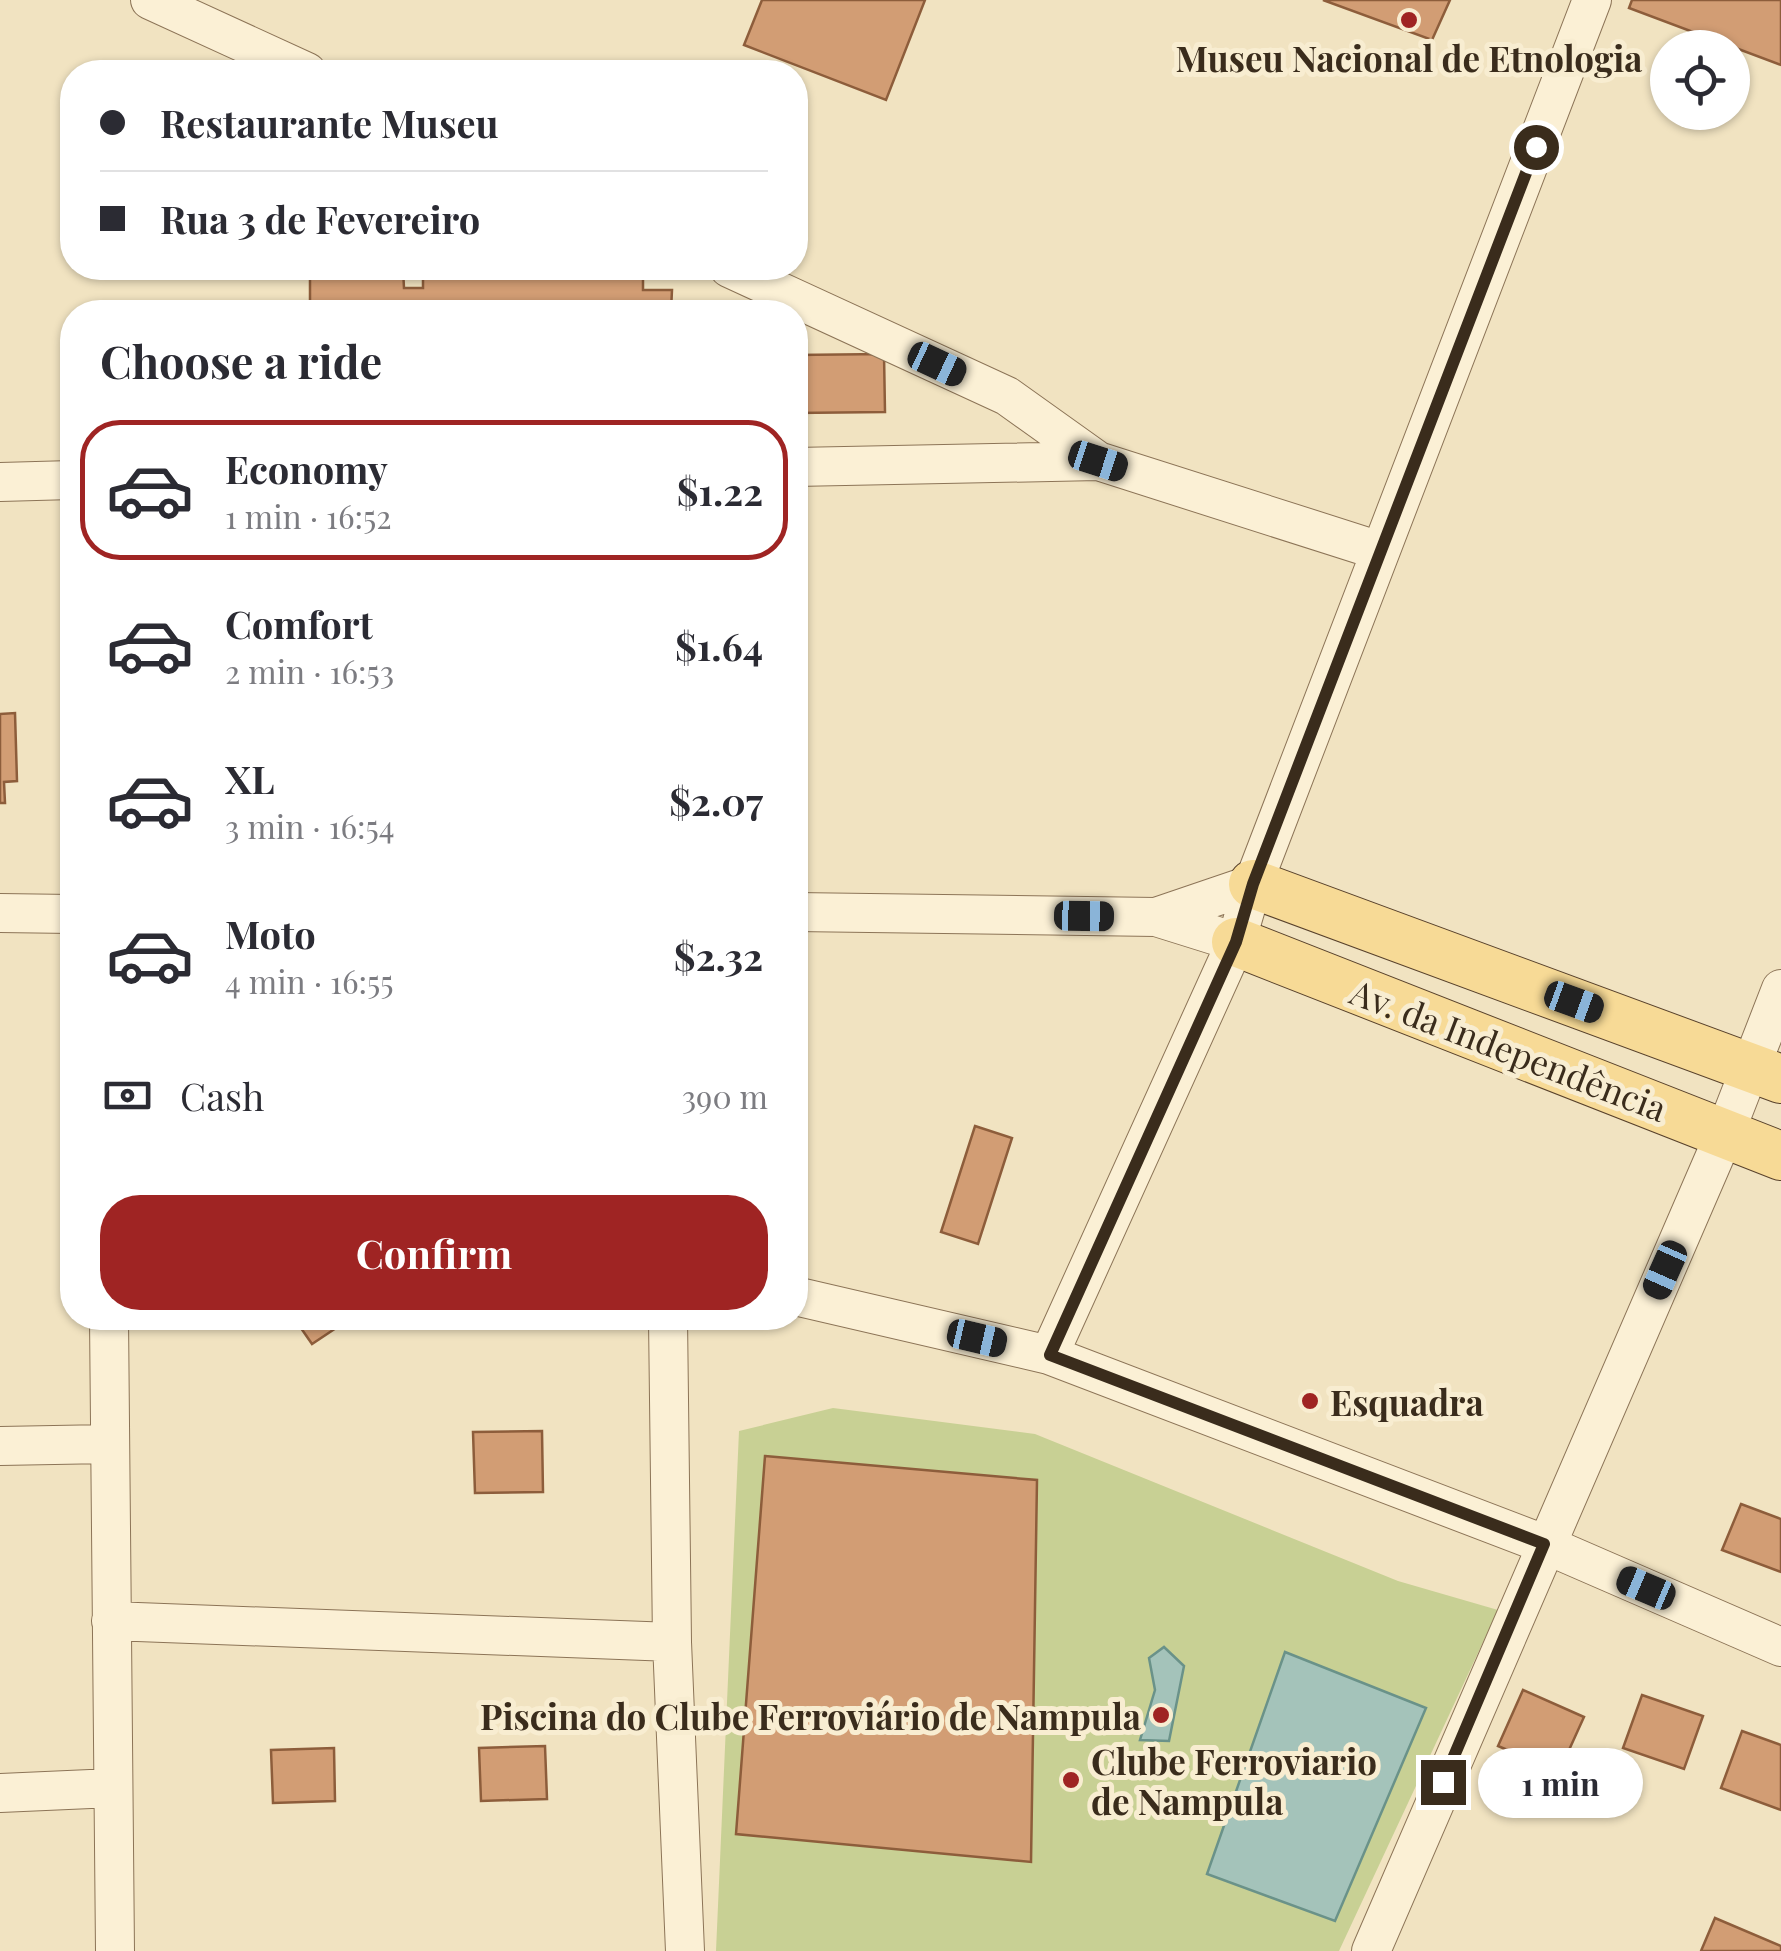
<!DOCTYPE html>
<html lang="en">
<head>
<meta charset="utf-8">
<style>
	:root { --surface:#fff; --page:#f7f7f7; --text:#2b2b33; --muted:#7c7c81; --line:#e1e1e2; --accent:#9f2423 }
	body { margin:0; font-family:"Playfair Display",serif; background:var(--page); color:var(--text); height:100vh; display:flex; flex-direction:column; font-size:38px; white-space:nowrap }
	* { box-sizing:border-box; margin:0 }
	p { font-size:32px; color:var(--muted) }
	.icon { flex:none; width:55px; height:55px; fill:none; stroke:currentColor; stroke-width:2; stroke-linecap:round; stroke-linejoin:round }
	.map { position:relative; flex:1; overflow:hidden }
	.side { position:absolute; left:60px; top:300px; width:748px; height:1030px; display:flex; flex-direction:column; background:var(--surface); border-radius:40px; box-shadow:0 2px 8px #0004 }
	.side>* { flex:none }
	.top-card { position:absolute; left:60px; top:60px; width:748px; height:220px; border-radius:40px; box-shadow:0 2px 8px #0004; display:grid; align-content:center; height:220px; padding:0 40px; background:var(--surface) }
	.controls { position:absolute; left:1650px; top:30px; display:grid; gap:20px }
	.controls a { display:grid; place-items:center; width:100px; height:100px; border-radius:50%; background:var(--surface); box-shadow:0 2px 8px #0004; font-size:50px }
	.end { position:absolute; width:45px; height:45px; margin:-22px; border:12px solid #3a2c1c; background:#fff; box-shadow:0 0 0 5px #fff }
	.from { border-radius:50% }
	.bubble { position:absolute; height:70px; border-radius:35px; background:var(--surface); box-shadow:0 2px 8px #0004; font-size:32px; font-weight:700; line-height:70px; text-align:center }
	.car { position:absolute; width:30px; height:60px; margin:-30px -15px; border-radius:12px; box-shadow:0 0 8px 2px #0007; background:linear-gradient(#222 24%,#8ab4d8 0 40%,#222 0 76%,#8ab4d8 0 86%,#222 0) }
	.top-card b { display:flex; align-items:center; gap:35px; height:95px; font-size:38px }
	.top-card b+b { border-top:2px solid var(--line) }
	.top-card i { width:25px; height:25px; background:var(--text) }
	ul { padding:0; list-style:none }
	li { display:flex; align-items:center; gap:30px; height:140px; margin:0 20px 15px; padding:0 20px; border:5px solid transparent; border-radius:40px }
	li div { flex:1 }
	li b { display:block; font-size:38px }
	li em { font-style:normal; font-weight:700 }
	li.selected { border-color:var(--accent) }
	li>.icon { width:90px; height:90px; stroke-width:1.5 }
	h2 { padding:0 40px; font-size:45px; line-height:120px }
	.pay { display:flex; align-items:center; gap:25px; height:110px; padding:0 40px; font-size:38px }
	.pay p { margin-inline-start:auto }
	.button { display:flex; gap:20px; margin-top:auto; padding:20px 40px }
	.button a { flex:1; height:115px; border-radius:40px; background:var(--accent); color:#fff; font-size:40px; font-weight:700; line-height:115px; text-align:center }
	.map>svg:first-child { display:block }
	.green { fill:#c8d094 }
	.water { fill:#a4c3ba; stroke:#6a9289; stroke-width:2.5 }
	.building { fill:#d29d74; stroke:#8d5d3b; stroke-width:2.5 }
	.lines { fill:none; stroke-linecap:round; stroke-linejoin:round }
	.minor-casing { stroke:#8c7457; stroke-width:40 }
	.major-casing { stroke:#59422c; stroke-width:50 }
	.minor { stroke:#fbf0d5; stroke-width:38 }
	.major { stroke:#f7da96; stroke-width:48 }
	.route { stroke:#3a2c1c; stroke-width:12 }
	.poi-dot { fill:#9f2423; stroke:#f8edd1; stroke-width:4 }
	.labels { text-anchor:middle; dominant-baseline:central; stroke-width:10; stroke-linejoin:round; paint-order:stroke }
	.poi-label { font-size:35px; font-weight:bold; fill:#3a2c1c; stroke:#f8edd1; text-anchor:start }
	.street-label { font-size:35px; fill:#3a2c1c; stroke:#f8edd1 }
</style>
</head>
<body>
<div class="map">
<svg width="1781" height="1951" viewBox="0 0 1781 1951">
	<rect width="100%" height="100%" fill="#f1e3c1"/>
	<!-- green -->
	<path class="green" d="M833 1408 1035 1434 1398 1581 1498 1610 1339 1951H716L739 1431Z"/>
	<!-- water -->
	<path class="water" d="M1164 1647 1184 1666 1169 1741 1140 1740 1155 1690 1149 1658Z
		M1285 1652 1426 1708 1335 1921 1207 1874Z"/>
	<!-- building -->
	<path class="building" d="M762 0H925L886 100 744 45Z
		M1323 0H1450L1432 40Z
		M1632 0H1781V65L1629 8Z
		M310 268H403L404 288H423V268H643V290H672L671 311 746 312H310Z
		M884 354 885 412 795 413V355Z
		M15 713 17 781 4 782 5 803H0V714Z
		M975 1126 1012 1138 978 1244 941 1232Z
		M294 1318H351L312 1344Z
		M542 1431 543 1492 475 1493 473 1432Z
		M765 1456 1037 1480 1031 1862 736 1834Z
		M1741 1504 1781 1519V1572L1722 1550Z
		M1523 1690 1584 1717 1559 1772 1498 1746Z
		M1642 1695 1703 1716 1684 1769 1623 1748Z
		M1742 1731 1781 1745V1810L1721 1788Z
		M545 1746 547 1799 481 1801 479 1748Z
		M334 1748 335 1801 273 1803 271 1750Z
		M1715 1918 1781 1946V1951H1701Z"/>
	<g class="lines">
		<defs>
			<path id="minor" d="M150 0 307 72
				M729 268 1007 396 1098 461
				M795 467 1098 461 1380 551
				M0 482 72 480
				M795 912 1156 917 1236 942
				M0 913 72 914
				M1156 917 1253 884
				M795 1296 1049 1355 1544 1544 1781 1647
				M109 1318 115 1951
				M668 1318 672 1642 685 1951
				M1049 1355 1236 942 1253 884 1592 0
				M0 1446 108 1444
				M111 1621 672 1642
				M0 1793 113 1788
				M1371 1951 1725 1133 1781 989"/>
			<path id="major" d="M1253 884 1781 1079
				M1236 942 1781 1156"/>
		</defs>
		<!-- minor casing -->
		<use href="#minor" class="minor-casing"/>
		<!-- major casing -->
		<use href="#major" class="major-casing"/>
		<!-- minor -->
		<use href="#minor" class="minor"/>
		<!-- major -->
		<use href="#major" class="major"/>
	</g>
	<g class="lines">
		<!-- route -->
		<path class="route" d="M1443 1782 1544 1544 1050 1355 1236 942 1253 884 1536 147"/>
	</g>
	<!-- markers -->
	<g class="poi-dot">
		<circle cx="1409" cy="20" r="10"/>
		<circle cx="1310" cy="1401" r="10"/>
		<circle cx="1161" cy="1715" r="10"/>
		<circle cx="1071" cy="1780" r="10"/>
	</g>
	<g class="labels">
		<!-- poi labels -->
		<g class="poi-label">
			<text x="1409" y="57" text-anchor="middle">Museu Nacional de Etnologia</text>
			<text x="1330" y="1401">Esquadra</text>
			<text x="1141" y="1715" text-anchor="end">Piscina do Clube Ferroviário de Nampula</text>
			<text x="1091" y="1760">Clube Ferroviario<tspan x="1091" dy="40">de Nampula</tspan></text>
		</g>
		<!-- street labels -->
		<g class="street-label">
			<text transform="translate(1509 1049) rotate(21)">Av. da Independência</text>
		</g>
	</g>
</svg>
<div class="controls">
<a><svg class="icon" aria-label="locate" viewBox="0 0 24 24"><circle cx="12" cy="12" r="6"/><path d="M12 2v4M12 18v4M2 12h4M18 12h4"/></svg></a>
</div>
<i class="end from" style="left:1536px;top:147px"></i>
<i class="end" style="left:1443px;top:1782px"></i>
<div class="bubble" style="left:1478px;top:1748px;width:165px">1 min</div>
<i class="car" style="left:937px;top:364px;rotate:115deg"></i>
<i class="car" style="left:1098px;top:461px;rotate:108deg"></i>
<i class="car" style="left:1084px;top:916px;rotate:91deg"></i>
<i class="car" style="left:1574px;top:1002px;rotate:110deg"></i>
<i class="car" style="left:1665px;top:1270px;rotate:204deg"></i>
<i class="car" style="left:977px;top:1338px;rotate:103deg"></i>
<i class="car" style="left:1646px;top:1588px;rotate:293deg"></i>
<div class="top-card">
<b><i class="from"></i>Restaurante Museu</b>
<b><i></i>Rua 3 de Fevereiro</b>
</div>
<section class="side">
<h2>Choose a ride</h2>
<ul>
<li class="selected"><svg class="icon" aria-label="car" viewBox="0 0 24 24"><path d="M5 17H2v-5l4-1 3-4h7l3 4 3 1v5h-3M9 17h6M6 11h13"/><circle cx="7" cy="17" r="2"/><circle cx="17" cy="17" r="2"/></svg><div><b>Economy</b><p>1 min · 16:52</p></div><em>$1.22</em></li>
<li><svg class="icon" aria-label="car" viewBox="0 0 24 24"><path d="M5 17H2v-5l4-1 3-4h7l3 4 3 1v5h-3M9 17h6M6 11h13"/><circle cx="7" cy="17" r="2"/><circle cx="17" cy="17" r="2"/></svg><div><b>Comfort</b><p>2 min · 16:53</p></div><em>$1.64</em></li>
<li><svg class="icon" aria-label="car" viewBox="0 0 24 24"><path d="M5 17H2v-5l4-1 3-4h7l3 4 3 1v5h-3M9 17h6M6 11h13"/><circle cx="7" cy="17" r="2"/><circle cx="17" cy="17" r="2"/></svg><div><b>XL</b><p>3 min · 16:54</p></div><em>$2.07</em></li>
<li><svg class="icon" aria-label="car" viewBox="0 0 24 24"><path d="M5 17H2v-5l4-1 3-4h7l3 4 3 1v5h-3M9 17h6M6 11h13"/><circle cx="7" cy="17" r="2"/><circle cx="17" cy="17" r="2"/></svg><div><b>Moto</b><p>4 min · 16:55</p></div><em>$2.32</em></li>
</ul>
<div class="pay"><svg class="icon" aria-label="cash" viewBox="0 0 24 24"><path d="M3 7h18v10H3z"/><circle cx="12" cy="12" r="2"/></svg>Cash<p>390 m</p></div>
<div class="button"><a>Confirm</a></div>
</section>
</div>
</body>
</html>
